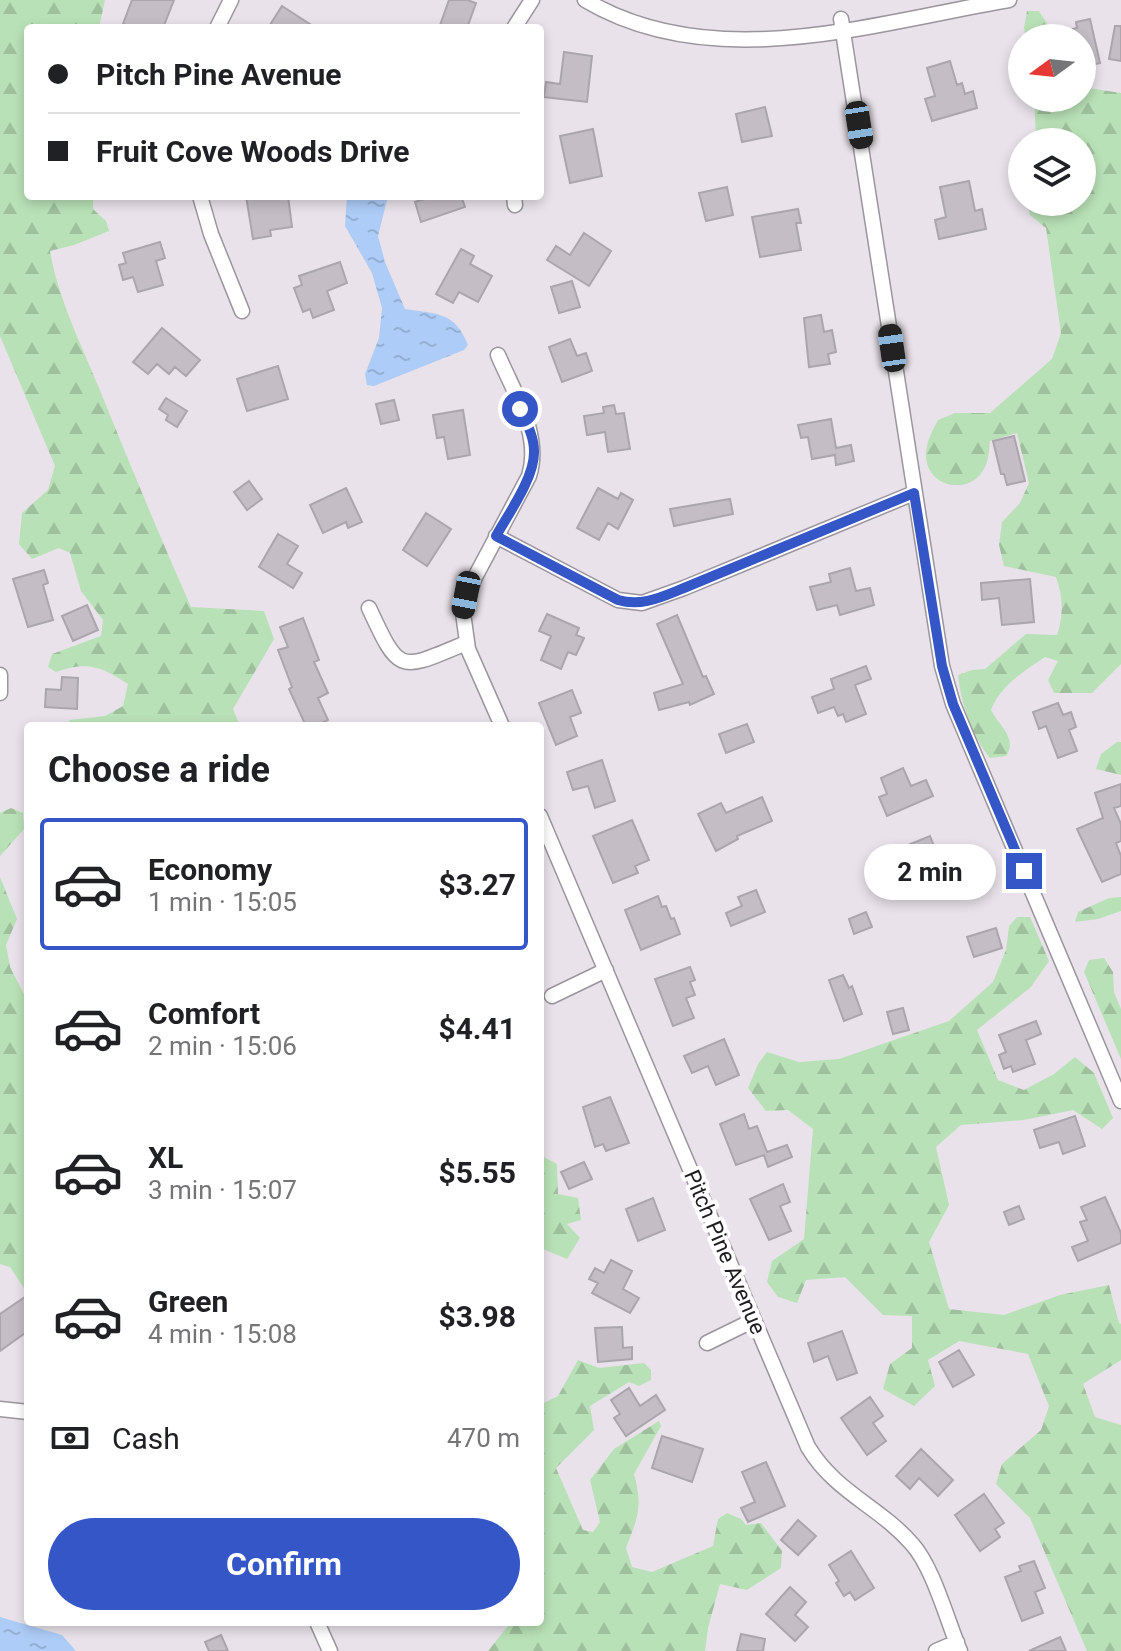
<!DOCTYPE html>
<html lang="en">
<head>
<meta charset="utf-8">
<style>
	:root { --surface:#fff; --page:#f6f6f6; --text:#202124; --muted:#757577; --line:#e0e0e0; --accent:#3556c7 }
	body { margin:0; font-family:Roboto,sans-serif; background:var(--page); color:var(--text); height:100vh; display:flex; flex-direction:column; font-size:30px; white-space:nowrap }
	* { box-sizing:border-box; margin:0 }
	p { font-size:26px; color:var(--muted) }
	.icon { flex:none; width:44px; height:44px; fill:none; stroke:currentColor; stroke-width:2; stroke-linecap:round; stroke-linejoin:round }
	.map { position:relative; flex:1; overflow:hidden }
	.panel { position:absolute; left:24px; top:722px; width:520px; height:904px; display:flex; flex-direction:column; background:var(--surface); border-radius:8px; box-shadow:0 4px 12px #0003 }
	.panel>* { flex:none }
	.banner { position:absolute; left:24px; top:24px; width:520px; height:176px; border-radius:8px; box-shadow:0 4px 12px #0003; display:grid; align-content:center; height:176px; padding:0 24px; background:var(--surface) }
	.needle { width:52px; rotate:255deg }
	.fabs { position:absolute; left:1008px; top:24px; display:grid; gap:16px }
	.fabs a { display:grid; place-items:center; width:88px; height:88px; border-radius:50%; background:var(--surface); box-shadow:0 4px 12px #0003; font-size:40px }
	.end { position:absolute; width:36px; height:36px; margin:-18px; border:10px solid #3556c7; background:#fff; box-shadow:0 0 0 4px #fff }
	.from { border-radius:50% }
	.bubble { position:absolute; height:56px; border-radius:28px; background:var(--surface); box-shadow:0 4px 12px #0003; font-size:26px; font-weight:700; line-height:56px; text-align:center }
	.car { position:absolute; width:24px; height:48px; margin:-24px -12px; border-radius:10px; box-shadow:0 0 6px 2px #0007; background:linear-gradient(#222 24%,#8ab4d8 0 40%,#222 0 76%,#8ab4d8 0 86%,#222 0) }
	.banner b { display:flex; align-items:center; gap:28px; height:76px; font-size:30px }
	.banner b+b { border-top:2px solid var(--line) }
	.banner i { width:20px; height:20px; background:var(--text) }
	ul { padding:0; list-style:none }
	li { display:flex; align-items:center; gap:24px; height:132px; margin:0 16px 12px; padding:0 8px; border:4px solid transparent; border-radius:8px }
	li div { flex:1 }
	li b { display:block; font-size:30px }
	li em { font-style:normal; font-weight:700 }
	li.current { border-color:var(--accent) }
	li>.icon { width:72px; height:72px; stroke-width:1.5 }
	h2 { padding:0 24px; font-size:36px; line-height:96px }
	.pay { display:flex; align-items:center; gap:20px; height:88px; padding:0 24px; font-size:30px }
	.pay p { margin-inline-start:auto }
	.primary-button { display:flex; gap:16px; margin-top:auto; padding:16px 24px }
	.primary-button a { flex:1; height:92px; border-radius:48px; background:var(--accent); color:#fff; font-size:32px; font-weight:700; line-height:92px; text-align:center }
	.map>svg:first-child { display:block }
	.forest { fill:url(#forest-firs) }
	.water { fill:url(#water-ripples) }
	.building { fill:#c4bdc6; stroke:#aba5ad; stroke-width:2 }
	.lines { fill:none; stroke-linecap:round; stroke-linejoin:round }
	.street-casing { stroke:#9b959d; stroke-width:17 }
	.street { stroke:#fff; stroke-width:14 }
	.route { stroke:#3556c7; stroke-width:10 }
	.labels { text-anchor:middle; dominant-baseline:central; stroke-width:8; stroke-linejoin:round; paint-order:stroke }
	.street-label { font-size:22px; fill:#1f1c1f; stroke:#fff }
</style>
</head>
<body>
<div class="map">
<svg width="1121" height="1651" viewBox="0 0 1121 1651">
	<defs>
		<pattern id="forest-firs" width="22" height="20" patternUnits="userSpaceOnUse" patternTransform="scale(2)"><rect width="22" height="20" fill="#b9e1b7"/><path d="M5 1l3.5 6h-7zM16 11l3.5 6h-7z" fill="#9fc09d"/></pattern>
		<pattern id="water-ripples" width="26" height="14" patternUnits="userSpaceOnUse" patternTransform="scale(2)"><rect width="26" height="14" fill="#adcdf8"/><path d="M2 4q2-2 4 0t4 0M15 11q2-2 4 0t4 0" fill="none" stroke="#94afd4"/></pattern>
	</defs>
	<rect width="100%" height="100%" fill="#e9e2ea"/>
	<!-- forest -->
	<path class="forest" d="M0 0H105L99 28H28V196H93V209L106 221 109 231 74 245 50 251C58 298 81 344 99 388 129 462 159 535 191 607L264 611 274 639 233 709 240 726H64L70 720 105 716 123 706 128 684C100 666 88 661 56 672L48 667 52 654 101 636 103 620 81 591 70 553 59 548 32 559 19 544 22 513 48 490 55 466 0 336Z
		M1027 11H1039L1048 25 1049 38H1026L1024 28Z
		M1082 87 1121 93V664L1092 693H1054L1048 680 1058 661 1045 657C1023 672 1000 686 991 710 999 726 1018 738 1006 756L990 758C972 736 961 703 958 675L972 670 985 669 1026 634 1057 635C1064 614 1063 597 1056 577L1004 566 999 545 1002 522 1020 503 1029 483 1017 433 990 441C989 449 989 460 985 467 972 496 927 489 926 456 926 442 932 431 938 420L955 413H990L1052 359 1061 333 1046 228 1030 215 1027 202H1082V142H1031L1036 136 1034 98H1082Z
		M1117 742H1121V775L1096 769 1101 754Z
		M11 808 23 813 24 829 0 856V813Z
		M0 877 17 919 6 945 10 967 28 1002V1294L10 1267 0 1264Z
		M1121 897V911L1098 919 1075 922 1078 912 1109 898Z
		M1017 917H1030L1049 961 1031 987 977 1030 998 1080 1024 1090 1054 1074 1075 1057 1094 1073 1113 1118 1102 1129 1073 1110 1024 1120 961 1125 936 1147 949 1205 929 1242 949 1309 1004 1315 1060 1295 1109 1285 1119 1323 1121 1324V1360L1083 1384 1095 1417 1121 1425V1651H1087L1030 1518 996 1484 1002 1464 1041 1430 1049 1406 1028 1354 959 1341 928 1360 935 1386 914 1406 883 1389 890 1364 912 1348V1316L883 1315 845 1277 806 1280 797 1303 778 1297 767 1282 772 1261 804 1239 813 1129 788 1110 766 1111 748 1088 758 1064 767 1052 799 1062 839 1059 949 1021 993 982 1006 950 1009 926Z
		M1104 958 1113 972 1114 992 1121 1009V1059L1084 972 1089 960Z
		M540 1155 557 1164 558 1194 578 1198 581 1220 567 1224 580 1238 567 1259 543 1249 540 1231Z
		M578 1360 599 1368 644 1363 651 1370V1380L639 1386 629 1382 590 1406 594 1430 556 1468 583 1530 593 1532 600 1522 590 1480 614 1449 659 1421 661 1426 634 1474C643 1507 638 1517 626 1548L632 1567 652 1572 713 1546 718 1519 727 1513 741 1519 746 1525 761 1523 782 1551 781 1568 747 1590 720 1584 708 1628 705 1651H488L511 1622H540V1405L558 1396Z"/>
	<!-- water -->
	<path class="water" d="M347 196H388L378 236 385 262 405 309C436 314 455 311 468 345L464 350 374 386 367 385 365 374 379 338 382 308 372 273 345 226Z
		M0 1617 62 1635 76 1651H0Z"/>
	<!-- building -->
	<path class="building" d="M132 0H174L163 28H133L123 24Z
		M449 0H467L476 3 467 28H439Z
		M282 6 316 28H268Z
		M1090 19 1100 63 1082 67V38H1054V33L1077 28 1076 22Z
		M1115 26H1121V61L1109 59Z
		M564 52 592 56 587 102 544 97 546 82 560 84Z
		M950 61 957 85 962 83 965 94 973 91 977 108 932 121 925 99 935 96 927 68Z
		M765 107 772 136 742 142 736 114Z
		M593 129 602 176 570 183 560 136Z
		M969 181 975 211 982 209 986 229 939 239 935 220 946 217 940 187Z
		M727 187 733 215 706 221 699 193Z
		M246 196H288L292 227 270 230 271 236 253 239Z
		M428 196H461L465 207 421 222 415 202 428 198Z
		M798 209 801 223H796L801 250 760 257 752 217Z
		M584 233 611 251 589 286 547 260 556 246 570 255Z
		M160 242 165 258 156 261 163 285 138 292 133 277 123 280 119 265 126 263 123 253Z
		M461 249 474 256 470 264 492 276 478 302 459 292 453 303 436 294Z
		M340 262 347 283 327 291 334 310 313 318 310 309 303 312 294 288 302 285 299 276Z
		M572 281 580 307 559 313 551 287Z
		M821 315 824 332 832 330 836 352 828 354 830 364 809 367 804 318Z
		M162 328 200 360 186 376 175 367 169 374 157 364 148 374 133 362Z
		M570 339 577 356 586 353 592 371 562 382 549 347Z
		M278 366 288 399 247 411 237 379Z
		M166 398 187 411 177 427 166 420 168 415 159 409Z
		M394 400 399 420 381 424 376 404Z
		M614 405 616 414 624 413 630 449 608 452 605 432 587 435 584 416 604 413 603 407Z
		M463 410 470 455 448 459 444 437 437 438 433 415Z
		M831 419 836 448 851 445 854 461 836 465 835 455 812 459 808 437 801 438 798 425Z
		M1014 436 1025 481 1007 485 1004 474H1001L993 441Z
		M249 481 262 499 247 510 234 492Z
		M346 488 362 522 348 528 346 522 323 533 310 505Z
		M598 488 618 499 621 493 633 500 618 529 608 523 599 540 577 528Z
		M730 499 733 514 674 526 670 509Z
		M426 513 451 529 427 566 403 550Z
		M278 534 298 546 287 564 302 573 293 588 259 567Z
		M850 568 856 591 870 588 874 605 840 615 837 605 817 610 810 587 831 582 829 574Z
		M44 570 48 583 43 585 53 620 28 627 13 579Z
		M1030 579 1034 622 1002 625 999 598 982 600 981 583Z
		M87 605 98 630 73 641 62 616Z
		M547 614 579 628 576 635 584 638 576 655 568 652 561 669 541 660 551 636 539 631Z
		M677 615 703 677 706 676 714 694 690 705 689 702 659 710 654 693 683 684 657 624Z
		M303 618 319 660 314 662 328 693 318 698 328 720 315 726H306L289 689 292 687 278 650 288 647 280 627Z
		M866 666 871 679 855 685 866 714 846 722 843 714 838 716 834 707 818 713 812 697 834 689 831 679Z
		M62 677 78 678 77 709 45 707 46 689 61 690Z
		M572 690 581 713 570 717 577 736 556 745 539 703Z
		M1058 703 1063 715 1071 712 1076 727 1069 730 1077 751 1058 758 1046 726 1039 729 1033 712Z
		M747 724 754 742 726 753 719 734Z
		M602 760 615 801 595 808 588 786 573 790 567 772Z
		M903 768 911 786 926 780 933 796 887 816 879 797 887 794 881 778Z
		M1121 784V806L1114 808 1121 824V841L1116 843 1121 856V874L1102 882 1077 829 1103 818 1095 793Z
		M762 797 772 821 737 836 738 839 716 851 698 814 721 803 726 813Z
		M632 820 649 860 635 866 638 873 613 883 593 836Z
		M930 836 948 882 928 890 923 879 914 882 907 864 915 860 908 845Z
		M756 890 765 912 731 926 726 913 742 906 738 897Z
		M658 896 662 907 666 906 671 919 674 918 680 934 641 950 625 910Z
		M866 912 872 927 854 934 849 919Z
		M996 928 1002 948 974 957 967 937Z
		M690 967 695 980 690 982 695 995 686 998 694 1018 673 1026 655 979Z
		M843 975 849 988 852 986 862 1014 844 1021 829 980Z
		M903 1008 909 1030 893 1034 887 1012Z
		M1036 1021 1041 1034 1026 1040 1035 1064 1013 1072 1011 1066 1004 1069 999 1055 1006 1052 999 1035Z
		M724 1039 739 1075 716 1085 708 1066 692 1073 684 1056Z
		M610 1097 629 1143 606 1151 603 1144 595 1147 583 1107Z
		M744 1114 749 1129 757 1126 767 1152 787 1145 792 1157 768 1167 764 1155 736 1165 720 1124Z
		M1075 1116 1085 1146 1063 1154 1059 1142 1040 1148 1034 1130Z
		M584 1162 592 1179 569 1189 561 1172Z
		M783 1184 790 1202 780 1206 791 1231 769 1240 750 1199Z
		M1105 1197 1121 1233V1243L1078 1261 1072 1247 1088 1241 1080 1222 1087 1220 1081 1207Z
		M653 1198 665 1230 638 1241 626 1209Z
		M1019 1206 1024 1219 1009 1225 1004 1212Z
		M611 1260 632 1271 623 1289 639 1298 630 1313 592 1293 598 1283 589 1279 595 1268 604 1273Z
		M28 1295V1331L0 1351V1314Z
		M622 1327 623 1348 632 1347V1359L598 1362 595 1328Z
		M842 1331 857 1373 837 1380 828 1356 814 1362 808 1343Z
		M959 1350 974 1375 953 1387 939 1362Z
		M629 1388 640 1406 656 1395 665 1410 626 1436 614 1418 620 1414 611 1400Z
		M870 1397 883 1416 873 1423 886 1441 867 1455 841 1418Z
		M662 1436 703 1449 692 1482 652 1468Z
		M921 1449 953 1480 938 1496 919 1478 910 1489 896 1476Z
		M766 1462 785 1506 748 1522 741 1508 755 1502 742 1472Z
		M984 1494 1004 1523 995 1529 1000 1537 980 1551 955 1515Z
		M798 1520 816 1536 798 1555 781 1540Z
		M851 1551 874 1588 855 1600 850 1592 844 1596 836 1583 839 1581 829 1565Z
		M1034 1561 1045 1588 1035 1592 1043 1613 1022 1621 1005 1577 1021 1571 1019 1566Z
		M790 1587 806 1602 795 1615 808 1627 795 1641 766 1614Z
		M741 1634 765 1639 763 1651H737Z
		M221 1635 228 1651H209L205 1642Z
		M1060 1637 1066 1651H1029Z"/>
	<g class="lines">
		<defs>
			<path id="street" d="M585 0C713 76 873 23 1009 0
				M841 19 942 666 953 704 1121 1101
				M217 28 231 0
				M514 28 532 0
				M200 196 211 234 242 311
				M514 196 515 205
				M498 355C514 393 542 435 529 476L474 579 463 613 468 649 502 726
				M496 536 618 600 642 603 684 588 914 493
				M369 608C400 675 399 671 466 643
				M0 675V693
				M540 816 808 1447C836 1493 879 1506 912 1544 933 1567 947 1620 960 1651
				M552 996 606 970
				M707 1343 754 1320
				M0 1409 28 1412
				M317 1622 330 1651
				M936 1651 957 1642"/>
		</defs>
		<!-- street casing -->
		<use href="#street" class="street-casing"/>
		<!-- street -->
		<use href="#street" class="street"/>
	</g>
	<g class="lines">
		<!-- route -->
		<path class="route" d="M520 409C526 422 534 436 534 451 535 477 509 513 496 536L618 600C642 607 661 597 684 588L914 493 942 666 953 704 1024 871"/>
	</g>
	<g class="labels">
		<!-- street labels -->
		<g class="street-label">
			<text transform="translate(725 1252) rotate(67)">Pitch Pine Avenue</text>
		</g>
	</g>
</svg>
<div class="fabs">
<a><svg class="needle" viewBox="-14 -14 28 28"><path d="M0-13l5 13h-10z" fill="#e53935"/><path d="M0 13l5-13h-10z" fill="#757577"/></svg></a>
<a><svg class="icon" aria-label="layers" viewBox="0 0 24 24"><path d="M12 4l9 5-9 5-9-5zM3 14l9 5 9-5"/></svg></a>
</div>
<i class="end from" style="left:520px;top:409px"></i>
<i class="end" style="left:1024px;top:871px"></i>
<div class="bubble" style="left:864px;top:844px;width:132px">2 min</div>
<i class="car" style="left:859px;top:125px;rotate:171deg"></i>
<i class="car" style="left:892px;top:348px;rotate:352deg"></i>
<i class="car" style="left:466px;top:595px;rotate:191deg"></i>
<div class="banner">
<b><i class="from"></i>Pitch Pine Avenue</b>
<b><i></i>Fruit Cove Woods Drive</b>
</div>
<section class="panel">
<h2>Choose a ride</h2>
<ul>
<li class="current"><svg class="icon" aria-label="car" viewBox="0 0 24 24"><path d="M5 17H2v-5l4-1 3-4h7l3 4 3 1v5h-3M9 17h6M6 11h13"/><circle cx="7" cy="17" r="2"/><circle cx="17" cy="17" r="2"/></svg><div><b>Economy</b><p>1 min · 15:05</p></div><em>$3.27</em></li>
<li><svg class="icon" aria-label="car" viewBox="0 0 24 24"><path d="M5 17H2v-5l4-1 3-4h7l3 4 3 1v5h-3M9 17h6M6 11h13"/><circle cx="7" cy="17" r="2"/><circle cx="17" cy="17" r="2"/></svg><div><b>Comfort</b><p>2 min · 15:06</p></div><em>$4.41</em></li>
<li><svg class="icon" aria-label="car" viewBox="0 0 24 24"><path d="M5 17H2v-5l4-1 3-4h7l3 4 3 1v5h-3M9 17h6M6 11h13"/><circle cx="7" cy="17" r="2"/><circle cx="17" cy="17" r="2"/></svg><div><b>XL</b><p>3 min · 15:07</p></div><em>$5.55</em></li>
<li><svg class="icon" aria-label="car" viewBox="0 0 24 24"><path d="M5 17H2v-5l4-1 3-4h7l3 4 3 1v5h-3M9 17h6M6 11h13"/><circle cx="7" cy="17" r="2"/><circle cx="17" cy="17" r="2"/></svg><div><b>Green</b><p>4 min · 15:08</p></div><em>$3.98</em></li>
</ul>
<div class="pay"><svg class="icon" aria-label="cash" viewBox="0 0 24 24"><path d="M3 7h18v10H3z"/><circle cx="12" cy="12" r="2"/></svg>Cash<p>470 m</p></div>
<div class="primary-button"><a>Confirm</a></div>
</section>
</div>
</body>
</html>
